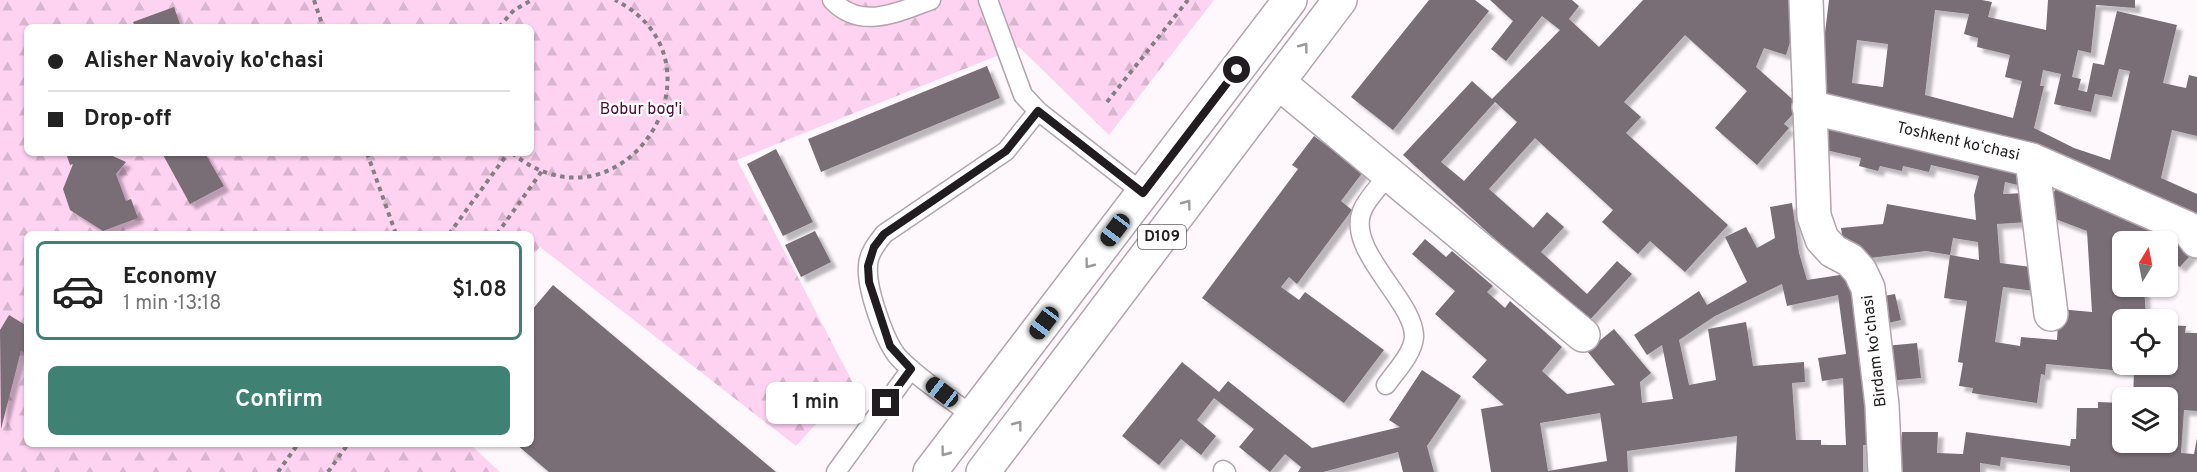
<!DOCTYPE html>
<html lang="en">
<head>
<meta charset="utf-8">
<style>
	:root { --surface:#fff; --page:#f6f6f6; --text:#222; --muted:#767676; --line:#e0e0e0; --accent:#3f8173 }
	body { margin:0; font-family:Overpass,sans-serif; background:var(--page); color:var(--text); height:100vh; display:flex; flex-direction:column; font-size:22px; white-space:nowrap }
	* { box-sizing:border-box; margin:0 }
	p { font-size:20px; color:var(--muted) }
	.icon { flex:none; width:33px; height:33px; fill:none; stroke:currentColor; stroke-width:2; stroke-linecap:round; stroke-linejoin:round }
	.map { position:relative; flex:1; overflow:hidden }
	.panel { position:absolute; left:24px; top:231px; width:510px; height:216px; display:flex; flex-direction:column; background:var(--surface); border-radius:9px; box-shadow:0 2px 4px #0004 }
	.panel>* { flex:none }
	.guide { position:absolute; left:24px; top:24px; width:510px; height:132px; border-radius:9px; box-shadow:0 2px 4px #0004; display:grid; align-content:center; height:132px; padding:0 24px; background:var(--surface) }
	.needle { width:39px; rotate:10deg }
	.tools { position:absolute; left:2112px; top:231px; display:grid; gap:12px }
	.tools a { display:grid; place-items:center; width:66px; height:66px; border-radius:9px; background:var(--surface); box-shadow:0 2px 4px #0004; font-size:30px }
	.end { position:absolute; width:27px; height:27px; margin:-14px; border:8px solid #201c1f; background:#fff; box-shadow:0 0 0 3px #fff }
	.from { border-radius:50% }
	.bubble { position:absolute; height:42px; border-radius:9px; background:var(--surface); box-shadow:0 2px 4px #0004; font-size:20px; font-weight:600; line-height:42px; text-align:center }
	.car { position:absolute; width:18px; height:36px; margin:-18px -9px; border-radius:8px; box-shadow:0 0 4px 2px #0007; background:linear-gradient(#222 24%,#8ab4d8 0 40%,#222 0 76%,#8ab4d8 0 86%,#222 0) }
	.guide b { display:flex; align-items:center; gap:21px; height:57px; font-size:22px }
	.guide b+b { border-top:2px solid var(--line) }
	.guide i { width:15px; height:15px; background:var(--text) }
	ul { padding:10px 0 0; list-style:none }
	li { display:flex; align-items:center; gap:18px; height:99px; margin:0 12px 9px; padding:0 12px; border:3px solid var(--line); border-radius:9px }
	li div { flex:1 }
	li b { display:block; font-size:22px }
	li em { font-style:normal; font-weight:600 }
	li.current { border-color:var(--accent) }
	li>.icon { width:54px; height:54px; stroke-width:1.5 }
	.button { display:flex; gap:12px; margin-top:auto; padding:12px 24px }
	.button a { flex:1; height:69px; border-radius:9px; background:var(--accent); color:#fff; font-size:24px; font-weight:600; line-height:69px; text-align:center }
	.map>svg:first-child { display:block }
	.forest { fill:url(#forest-firs); fill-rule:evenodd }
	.building { fill:#7a6e76; fill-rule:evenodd; filter:url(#shadow) }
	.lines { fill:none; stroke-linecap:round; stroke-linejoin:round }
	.service-casing { stroke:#b2a5ae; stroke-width:21 }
	.minor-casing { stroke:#b2a5ae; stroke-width:36 }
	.primary-casing { stroke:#b2a5ae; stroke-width:36 }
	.path { stroke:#847f83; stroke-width:4; stroke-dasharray:4.5 4.5; stroke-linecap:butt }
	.service { stroke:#fff; stroke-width:18 }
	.minor { stroke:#fff; stroke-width:33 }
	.primary { stroke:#fff; stroke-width:33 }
	.oneway { stroke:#9b999a }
	.route { stroke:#201c1f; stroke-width:8 }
	.labels { text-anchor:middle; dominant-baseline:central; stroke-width:4.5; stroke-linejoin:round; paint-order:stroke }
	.shield { fill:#fff; stroke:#636062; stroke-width:1.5 }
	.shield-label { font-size:15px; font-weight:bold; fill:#201c1f }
	.park-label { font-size:16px; fill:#4a083e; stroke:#fff }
	.street-label { font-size:16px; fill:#201c1f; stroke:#fff }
</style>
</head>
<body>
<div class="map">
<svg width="2197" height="472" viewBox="0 0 2197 472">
	<defs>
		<pattern id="forest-firs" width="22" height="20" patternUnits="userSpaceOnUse" patternTransform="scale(1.5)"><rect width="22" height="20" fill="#fed3f2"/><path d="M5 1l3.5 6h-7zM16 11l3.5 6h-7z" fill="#d9b5cf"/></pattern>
		<filter id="shadow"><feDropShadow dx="5.5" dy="5.5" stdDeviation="1.5" flood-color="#0004"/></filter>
	</defs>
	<rect width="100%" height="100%" fill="#fef8fc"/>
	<!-- forest -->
	<path class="forest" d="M0 0H1214L1109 135 1019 47 737 160 853 383 796 446 540 247 531 257V234H27V444H470L500 472H0ZM27 27H531V153H27Z"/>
	<!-- building -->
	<path class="building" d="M1429 0H1475L1489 11 1393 130 1351 97Z
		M1490 0H1572L1579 6 1569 19 1599 47 1643 0H1793V33L1786 55 1764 48 1756 67 1800 106 1784 124 1789 128 1757 165 1715 128 1747 91 1685 35 1624 102 1641 117 1626 133 1728 225 1685 272 1650 241 1638 254 1602 222 1613 210 1535 138 1489 189 1533 228 1547 212 1564 227 1541 252 1587 294 1617 261 1632 274 1587 323 1403 155 1472 81 1492 99 1560 30 1542 16 1506 61 1491 49 1513 21ZM1495 102 1517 122 1464 181 1441 162Z
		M1829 0H1982L1992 2 1988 17 2046 30 2048 0H2135V8L2096 5 2091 53 2078 50 2072 77 2081 79 2078 90 2087 92 2093 63 2104 65 2117 11 2177 25 2163 83 2186 88 2189 75 2197 77V136L2172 130 2161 178 2197 194V227L1816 106ZM1935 10 1969 14 1964 34 1978 38 1977 47 2010 55 2005 77 2022 81 2013 118 1925 95ZM1857 40 1888 44 1883 87 1852 83ZM2119 69 2130 71 2110 160 2074 148 2034 128 2044 86H2040L2043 70 2061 74 2054 104 2091 112 2095 94 2112 97Z
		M174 7 181 27H135L133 22Z
		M987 66 1000 98 821 172 808 139Z
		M1818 119 2023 163 2018 185 2005 182 2003 194 2026 193 2028 222 1997 224 2000 263 2038 268 2034 291 2003 287 1995 342 2020 346 2021 337 2057 340 2059 309 2092 312 2087 231 2045 215 2056 187 2196 249 2180 267 2168 257V242H2122V286H2144L2146 317 2160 318 2122 320V364H2168V325L2186 326 2185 333H2197V411L2184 410 2181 453 2194 454 2197 438V472H2070V466L2001 457 2000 466 1980 463V472H1898L1902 432H1938L1937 453 1963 454 1966 432 2070 446 2071 439H2076L2077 408H2098V402L2122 403V442H2168V398H2133L2134 372 2046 364 2045 375 2041 374 2037 403 1972 393 1973 388 1959 386 1963 363 1958 362 1967 301 1944 298 1950 255 1979 260 1978 242 1953 238 1950 255 1926 251 1854 260 1844 248 1841 228 1883 224 1887 204 1976 220 1974 195 1979 176 1931 165 1929 172 1903 166 1902 171 1880 166 1878 171 1859 166 1861 158 1821 149Z
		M1314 136 1363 172 1341 201 1352 210 1297 284 1289 277 1281 287 1299 300 1305 292 1384 350 1344 403 1202 298 1298 169 1292 165Z
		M776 149 813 222 783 236 747 164Z
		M66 153H106L126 162 116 174 126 201 131 199 138 218 103 231 70 210 63 189 73 164 70 165Z
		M162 153H205L224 186 190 204Z
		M1792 203 1799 253 1807 280 1853 273 1872 445H1863V472H1735L1737 436 1627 451 1628 472H1491L1481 409 1504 405 1472 377 1487 360 1435 314 1455 291 1412 254 1425 239 1446 257 1452 251 1493 286 1487 292 1505 308 1510 301 1562 347 1542 371 1567 394 1615 385 1587 351 1614 329 1651 373 1640 382 1642 403 1673 399 1662 345 1647 355 1634 335 1699 291 1707 305 1747 282 1725 237 1746 227 1757 248 1775 238 1770 207ZM1782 284 1787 306 1838 295 1846 354 1818 358 1822 381 1843 378 1846 445H1821V440H1796L1792 383 1805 382 1804 362 1753 366 1746 322 1708 329 1716 380 1689 385 1679 340 1715 316ZM1600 413 1607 461 1548 471 1540 423Z
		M815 231 831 262 801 277 785 245Z
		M553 285 776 472H549L516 444H531V311Z
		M1895 294 1901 320 1884 324 1878 297Z
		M9 315 27 326V355L21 351 1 429 0 330Z
		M1917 343 1921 378 1888 381 1885 346Z
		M1182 362 1219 392 1228 381 1312 448 1400 427 1389 420 1422 370 1461 396 1427 446 1434 472H1403L1398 452 1323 472H1298L1301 467 1285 454 1270 472 1239 447 1254 429 1214 398 1197 420 1216 436 1201 455 1181 439 1159 465 1122 436Z"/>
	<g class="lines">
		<defs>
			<path id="service" d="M832 0C861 31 899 12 931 0
				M988 0 1023 95 1038 111
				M1386 385C1395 372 1413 354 1414 337 1415 301 1346 251 1362 211 1367 198 1381 185 1389 174
				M973 416C949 398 920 380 899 358 885 343 866 288 868 266 868 254 877 243 884 234L1006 151 1038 111 1143 193
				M1223 470 1226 472
				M836 472 911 369"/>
			<path id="minor" d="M1806 0 1814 216 1822 239 1833 251 1850 260 1860 271 1868 288 1882 405 1885 472
				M1278 82 1583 335
				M1809 107 2032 160 2187 228 2197 241
				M2032 160 2051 314"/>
			<path id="primary" d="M930 472 1290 0
				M983 472 1340 0"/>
		</defs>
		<!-- service casing -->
		<use href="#service" class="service-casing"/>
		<!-- minor casing -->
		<use href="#minor" class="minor-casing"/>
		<!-- primary casing -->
		<use href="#primary" class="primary-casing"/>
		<!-- path -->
		<path class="path" d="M314 0 323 27
			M499 27 514 10 532 0
			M1107 102 1188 0
			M367 153 396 234
			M512 153C623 243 737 62 615 0
			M449 234 508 153
			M497 234 542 171
			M278 472 298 444
			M328 472 348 444"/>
		<!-- service -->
		<use href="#service" class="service"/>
		<!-- minor -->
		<use href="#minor" class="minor"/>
		<!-- primary -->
		<use href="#primary" class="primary"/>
	</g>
	<!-- one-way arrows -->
	<defs><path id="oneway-chevron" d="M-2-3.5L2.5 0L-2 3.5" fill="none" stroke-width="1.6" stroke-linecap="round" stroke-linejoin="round" transform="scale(1.5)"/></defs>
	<g class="oneway">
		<use href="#oneway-chevron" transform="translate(1304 47) rotate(-53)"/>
		<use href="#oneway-chevron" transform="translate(1187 204) rotate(-53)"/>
		<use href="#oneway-chevron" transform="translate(1089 264) rotate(127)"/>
		<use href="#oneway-chevron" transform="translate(1018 425) rotate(-53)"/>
		<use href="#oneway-chevron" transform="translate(945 452) rotate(127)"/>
	</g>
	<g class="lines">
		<!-- route -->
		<path class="route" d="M886 403 911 369 890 346 869 282 868 266 874 247 884 234 1006 151 1038 111 1143 193 1237 70"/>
	</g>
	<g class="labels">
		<!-- shield labels -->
		<rect class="shield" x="1138" y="225" width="48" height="24" rx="4.5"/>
		<g class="shield-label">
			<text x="1162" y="237">D109</text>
		</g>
		<!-- park labels -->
		<g class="park-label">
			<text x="641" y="110">Bobur bog'i</text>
		</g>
		<!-- street labels -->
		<g class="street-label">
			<text transform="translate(1958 142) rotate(13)">Toshkent koʻchasi</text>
			<text transform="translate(1875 351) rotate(-97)">Birdam koʻchasi</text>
		</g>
	</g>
</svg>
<div class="tools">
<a><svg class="needle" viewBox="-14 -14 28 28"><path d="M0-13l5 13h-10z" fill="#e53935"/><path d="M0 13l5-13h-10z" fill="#767676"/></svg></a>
<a><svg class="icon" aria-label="locate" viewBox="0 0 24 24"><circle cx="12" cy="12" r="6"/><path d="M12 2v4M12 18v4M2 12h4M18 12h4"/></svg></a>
<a><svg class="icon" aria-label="layers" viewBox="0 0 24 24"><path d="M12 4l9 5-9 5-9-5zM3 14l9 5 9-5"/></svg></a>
</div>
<i class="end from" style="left:1237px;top:70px"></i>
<i class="end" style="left:886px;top:403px"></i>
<div class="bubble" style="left:766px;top:382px;width:99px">1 min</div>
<i class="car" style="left:1115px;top:230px;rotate:217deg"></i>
<i class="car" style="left:1044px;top:323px;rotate:217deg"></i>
<i class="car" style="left:942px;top:392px;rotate:308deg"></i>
<div class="guide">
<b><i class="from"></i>Alisher Navoiy ko'chasi</b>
<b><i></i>Drop-off</b>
</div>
<section class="panel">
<ul>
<li class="current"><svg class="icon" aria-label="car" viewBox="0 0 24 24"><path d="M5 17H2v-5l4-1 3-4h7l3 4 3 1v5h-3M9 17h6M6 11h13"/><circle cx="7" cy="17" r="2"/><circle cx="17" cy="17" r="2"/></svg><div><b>Economy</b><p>1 min · 13:18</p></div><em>$1.08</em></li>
</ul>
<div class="button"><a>Confirm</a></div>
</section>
</div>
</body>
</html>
